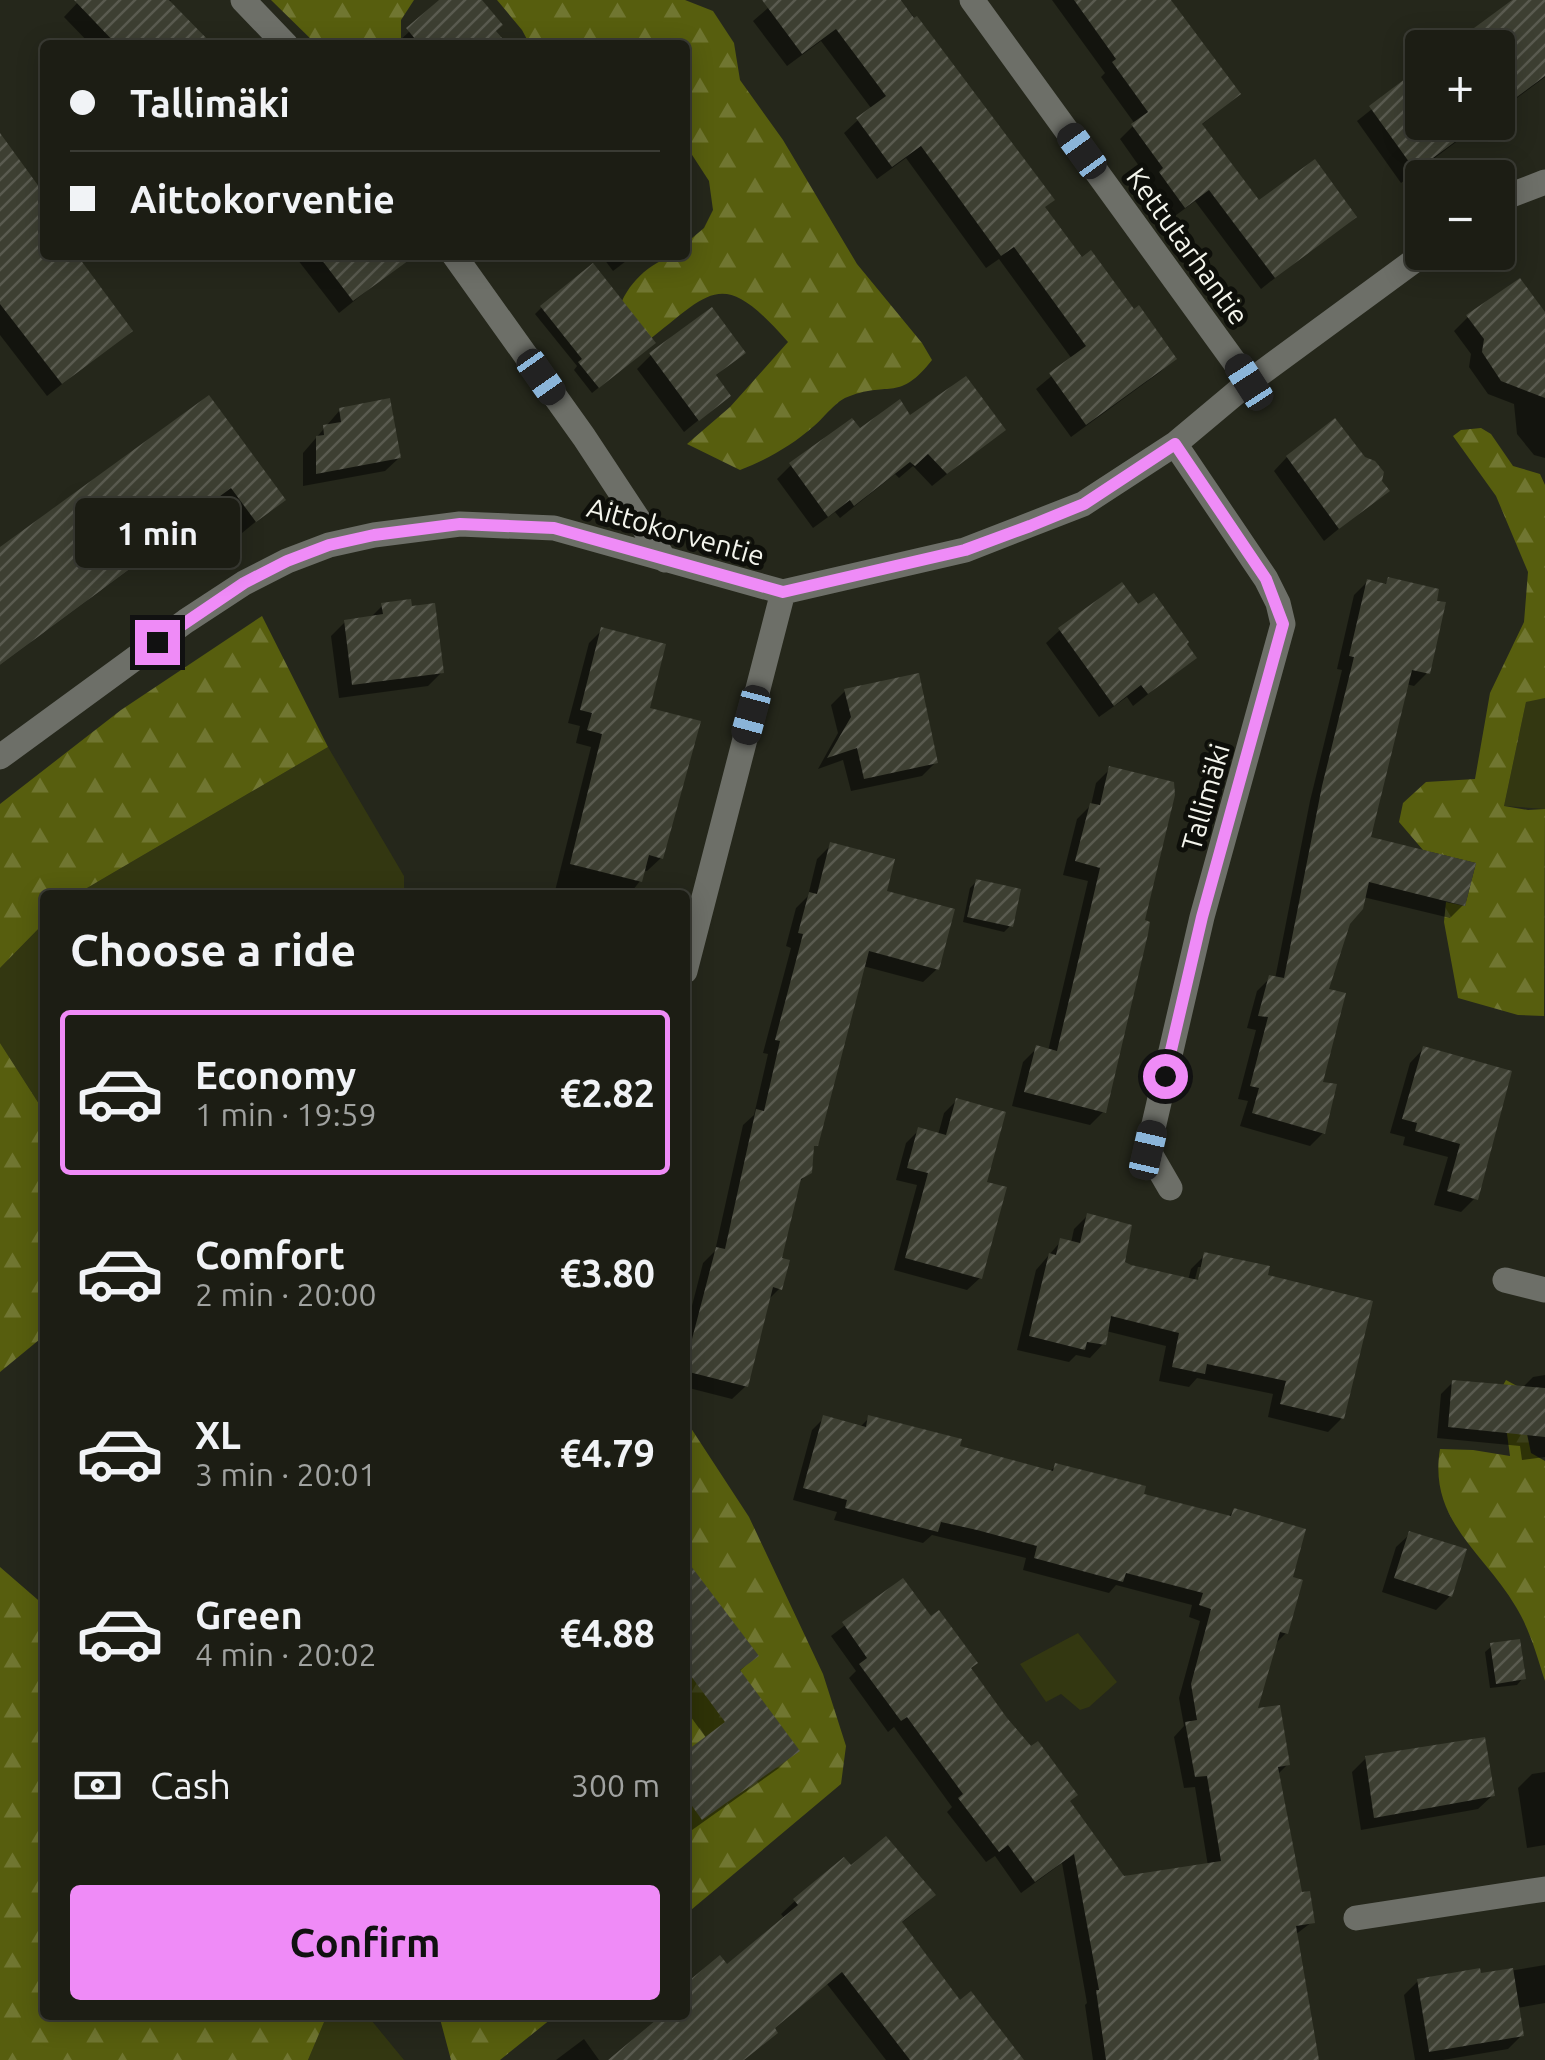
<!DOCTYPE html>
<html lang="en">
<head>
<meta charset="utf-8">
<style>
	:root { --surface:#1c1d14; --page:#25261d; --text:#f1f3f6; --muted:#a0a2a0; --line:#3a3b34; --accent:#ef8bf7 }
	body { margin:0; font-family:Ubuntu,sans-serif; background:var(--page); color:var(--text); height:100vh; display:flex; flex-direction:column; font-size:38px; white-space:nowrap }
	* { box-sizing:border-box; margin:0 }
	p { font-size:32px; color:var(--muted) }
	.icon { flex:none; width:55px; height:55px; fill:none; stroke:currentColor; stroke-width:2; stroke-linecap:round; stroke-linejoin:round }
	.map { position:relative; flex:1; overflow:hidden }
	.details { position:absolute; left:40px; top:890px; width:650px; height:1130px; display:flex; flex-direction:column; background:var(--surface); border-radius:10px; box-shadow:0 5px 25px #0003,0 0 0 2px var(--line) }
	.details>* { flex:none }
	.guide { position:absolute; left:40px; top:40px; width:650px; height:220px; border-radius:10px; box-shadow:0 5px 25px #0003,0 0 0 2px var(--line); display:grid; align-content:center; height:220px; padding:0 30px; background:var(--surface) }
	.tools { position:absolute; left:1405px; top:30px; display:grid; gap:20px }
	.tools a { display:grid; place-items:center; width:110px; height:110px; border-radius:10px; background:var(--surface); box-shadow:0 5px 25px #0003,0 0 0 2px var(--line); font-size:50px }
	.end { position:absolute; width:45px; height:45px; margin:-22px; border:12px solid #ef8bf7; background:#111; box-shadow:0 0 0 5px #111 }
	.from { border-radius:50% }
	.bubble { position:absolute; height:70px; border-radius:10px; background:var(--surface); box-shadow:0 5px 25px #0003,0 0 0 2px var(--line); font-size:32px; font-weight:600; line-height:70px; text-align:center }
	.car { position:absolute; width:30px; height:60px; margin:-30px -15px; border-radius:12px; box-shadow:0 0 8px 2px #0007; background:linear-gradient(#222 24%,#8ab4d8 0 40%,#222 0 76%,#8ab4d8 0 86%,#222 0) }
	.guide b { display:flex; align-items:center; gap:35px; height:95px; font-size:38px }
	.guide b+b { border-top:2px solid var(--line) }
	.guide i { width:25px; height:25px; background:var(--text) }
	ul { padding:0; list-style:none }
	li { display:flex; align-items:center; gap:30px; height:165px; margin:0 20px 15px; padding:0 10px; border:5px solid transparent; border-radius:10px }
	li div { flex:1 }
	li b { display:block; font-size:38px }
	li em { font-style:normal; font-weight:600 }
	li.on { border-color:var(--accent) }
	li>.icon { width:90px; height:90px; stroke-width:1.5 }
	h2 { padding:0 30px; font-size:45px; line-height:120px }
	.pay { display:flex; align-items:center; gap:25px; height:110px; padding:0 30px; font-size:38px }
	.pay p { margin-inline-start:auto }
	.action { display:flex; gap:20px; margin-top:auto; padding:20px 30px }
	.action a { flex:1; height:115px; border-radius:10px; background:var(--accent); color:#111; font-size:40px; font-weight:600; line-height:115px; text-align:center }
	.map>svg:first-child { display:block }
	.green { fill:#333711 }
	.forest { fill:url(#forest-firs) }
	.shadow { fill:#0007; fill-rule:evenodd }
	.building { fill:url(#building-hatch) }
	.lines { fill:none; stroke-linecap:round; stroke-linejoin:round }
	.minor { stroke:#6d6f68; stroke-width:25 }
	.route { stroke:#ef8bf7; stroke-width:12 }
	.labels { text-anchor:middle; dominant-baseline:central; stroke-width:10; stroke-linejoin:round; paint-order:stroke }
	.street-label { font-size:28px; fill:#f4f5ed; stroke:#0e0f0a }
</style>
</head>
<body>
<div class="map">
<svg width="1545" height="2060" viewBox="0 0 1545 2060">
	<defs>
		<pattern id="forest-firs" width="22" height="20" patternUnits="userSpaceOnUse" patternTransform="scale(2.5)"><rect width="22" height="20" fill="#575e0e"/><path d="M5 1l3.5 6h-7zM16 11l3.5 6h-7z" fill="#707631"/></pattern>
		<pattern id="building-hatch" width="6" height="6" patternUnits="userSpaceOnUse" patternTransform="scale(2.5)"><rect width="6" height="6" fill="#3d3f32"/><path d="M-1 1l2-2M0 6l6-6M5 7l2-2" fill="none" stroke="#5a5b50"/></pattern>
	</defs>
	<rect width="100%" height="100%" fill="#25271b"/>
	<!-- green -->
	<path class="green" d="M1539 698H1545V809L1504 806 1526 702Z
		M328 747 404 876V895H75Z
		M45 922V1109L41 1107 0 1043V968Z
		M1078 1633 1117 1682 1089 1707 1080 1710 1061 1694 1046 1702 1020 1664Z
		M327 2015H367L404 2060H308Z"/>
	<!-- forest -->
	<path class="forest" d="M271 0H414L401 20V45H317Z
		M497 0H685L713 11 734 43 740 80 783 140 857 264 922 343 932 360C899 402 890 381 850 396 836 400 825 417 814 426 791 446 768 459 740 470L687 444 730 407 788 342C721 266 713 290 644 344L622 301C633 277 659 255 685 255V244L704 228 713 210 709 181 685 144V45H530L522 30Z
		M1481 428 1491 434 1513 466 1540 474 1545 485V698L1526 702 1504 806 1528 810 1545 809 1544 1016 1518 1015 1458 998 1444 922 1446 902 1465 906 1476 863 1423 850 1399 822 1403 803 1426 782 1475 779 1490 693 1524 622 1528 572 1496 496 1453 436 1461 430Z
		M262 616 328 747 75 895H45V922L0 968V804L121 710Z
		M0 1043 41 1107 45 1109V1335L0 1372Z
		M1506 1380 1517 1386 1531 1453 1545 1461V1681C1537 1656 1530 1630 1516 1607 1484 1552 1428 1521 1440 1449L1473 1450 1510 1456 1501 1389Z
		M685 1419 749 1517 823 1674 846 1746 841 1784 685 1915V1677L699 1660 685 1580Z
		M0 1567 45 1606V2015H327L308 2060H0Z
		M439 2015H556L500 2060H451Z"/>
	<!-- shadow -->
	<path class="shadow" d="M80 0H171L168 3 204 45H91L64 17Z
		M443 0H466L505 45H395Z
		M777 0H901L1051 200 1043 208 1081 261 1174 358 1160 372 1071 437 1036 389 1072 359 999 259 986 268 906 158 877 179 844 133 871 108 821 41 787 66 753 21Z
		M1052 0H1149L1225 106 1200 126 1259 204 1354 216 1261 289 1195 201 1171 219 1148 186 1151 183 1120 139 1135 124 1101 77 1105 73Z
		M1516 0H1545V77L1498 112V48Z
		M1422 69V122H1483L1401 183 1357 121Z
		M0 137 45 217V255H73L129 331 47 396 0 335Z
		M294 255H384L394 269 339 313Z
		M601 255H634L613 271Z
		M1519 282 1545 316V458L1534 455 1517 434 1514 404 1488 394 1469 367 1471 354 1454 331 1468 317Z
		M542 307 647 349 592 393 574 370 577 366 535 314Z
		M743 353 714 377 728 396 684 432 637 369 651 355Z
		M340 410 399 458 385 471 303 486V453Z
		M910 418 1002 430 932 486 913 466 899 478 895 474 840 518 835 512 813 528 777 479 791 465 859 432Z
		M138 448 283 499 242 533 217 499 171 533 160 547 0 665V551Z
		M1287 457 1380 482 1386 490 1324 541 1274 471Z
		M1389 580 1427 673 1414 686 1406 684 1368 839 1463 905 1450 918 1363 897 1348 923 1326 991 1320 1084 1323 1133 1310 1146 1240 1126 1248 1101 1238 1099 1256 1030 1247 1028 1257 991 1270 978 1275 979 1310 801 1342 670 1337 669 1354 595 1367 582 1383 586Z
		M382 606 442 672 428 686 339 698 331 636 345 622 369 619Z
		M1138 607 1184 644 1194 658 1133 706 1127 697 1099 717 1046 643 1060 630Z
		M602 630 647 709 661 858 647 871 643 870 640 881 629 895H554L591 747 576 743 580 726 568 723 589 643Z
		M845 691 936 762 922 776 851 791 843 760 818 769 838 733 831 705Z
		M1110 769 1142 922 1104 1111 1090 1125 1012 1106 1023 1062 1037 1048 1048 1051 1088 881 1063 875 1077 819 1091 805 1096 783Z
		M831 845 884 892 937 969 923 982 863 966 815 1145 811 1149 809 1172 798 1183 779 1259 780 1288 767 1301 746 1386 732 1399 685 1387V1333L703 1263 715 1251 743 1125 754 1115 768 1054 763 1053 791 948 786 946 796 908 808 896 817 859Z
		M977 881 1010 926 1004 932 963 922 970 888Z
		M1423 1049 1509 1073 1475 1198 1461 1212 1434 1205 1448 1157 1403 1145 1405 1137 1390 1133 1410 1063Z
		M956 1101 980 1278 967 1290 894 1270 917 1185 896 1180 906 1143 919 1130 938 1135 944 1113Z
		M1088 1215 1122 1264 1188 1280 1191 1269 1205 1255 1265 1277 1342 1418 1328 1432 1268 1417 1273 1394 1197 1378 1189 1387 1159 1381 1166 1346 1106 1331 1103 1344 1090 1358 1076 1355 1069 1362 1017 1350 1036 1270 1061 1241 1071 1243 1074 1229ZM1198 1267H1203L1197 1293 1192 1291Z
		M1545 1375V1457L1522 1460 1520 1446 1437 1438 1441 1394 1453 1382 1522 1388 1533 1377Z
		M824 1418 859 1428 869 1418 957 1448 1049 1472 1056 1466 1141 1495 1227 1518 1234 1511 1290 1579 1286 1633 1274 1645 1255 1711 1288 1764 1277 1775 1300 1895 1312 1922 1295 1935 1317 2060H1093L1085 2005 1087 2003 1062 1863 1021 1893 995 1856 986 1862 947 1812 952 1807 894 1727 888 1732 849 1678 856 1671 831 1636 902 1581 1123 1878 1208 1866 1195 1787 1184 1788 1174 1737 1184 1726 1179 1698 1200 1621 1189 1617 1192 1605 1116 1585 1109 1593 1023 1570 1026 1558 932 1535 923 1543 834 1520 837 1512 793 1500 812 1430Z
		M1410 1534 1450 1596 1436 1610 1382 1592 1396 1547Z
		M685 1567 755 1656 738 1673 796 1751 779 1768 685 1835V1756L707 1739 685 1709Z
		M1492 1646 1523 1678 1517 1685 1490 1688 1485 1652Z
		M1366 1758 1492 1796 1478 1809 1361 1830 1352 1772Z
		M1545 1772V1845L1527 1848 1518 1788 1532 1774Z
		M795 1901 919 1909 900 1924 960 2003 1011 2060H886L827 1984 772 2029 744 2060H612L659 2021 655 2015H685V1988L726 1967 785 1919 781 1914Z
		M1545 1965V2003L1517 2008 1521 2036 1508 2049 1443 2060H1415L1404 1995 1418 1981 1479 1976Z
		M584 2039 599 2060H556Z"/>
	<!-- building -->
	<path class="building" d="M74 0H169L213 45H117Z
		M439 0H482L503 25 496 31 508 45H420L406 28Z
		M762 0H901L914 18 917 16 1055 200 1045 207 1082 257 1091 250 1134 309 1139 305 1177 359 1086 425 1049 373 1086 346 1014 247 1001 256 921 146 892 167 856 118 886 96 836 29 802 54Z
		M1074 0H1171L1241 94 1202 124 1259 200 1315 159 1357 217 1275 278 1209 190 1185 208 1159 172 1163 168 1131 124 1148 112 1112 62 1116 59Z
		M1512 0H1545V76L1498 111V48H1447Z
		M1422 66V122H1482L1422 166V180L1369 106Z
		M0 133 45 195V255H77L133 331 62 384 0 304Z
		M318 255H416L353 301Z
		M593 263 656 343 599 388 578 362 582 359 540 306Z
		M1520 278 1545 312V398L1501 381 1482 352 1484 339 1466 315Z
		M712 307 746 353 716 375 731 396 699 421 649 353Z
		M966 376 1006 430 947 474 928 454 915 466 910 462 854 506 850 500 828 517 789 463 852 418 860 428 900 399 910 415Z
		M209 395 286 500 256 522 231 488 173 531 176 535 0 665V547Z
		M390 398 401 458 316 474V436L324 435 323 425 341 422 339 408Z
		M1335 418 1365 457 1375 461 1384 472 1382 481 1390 491 1339 529 1286 456Z
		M1388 577 1439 589 1437 601 1446 602 1430 674 1412 670 1371 837 1476 863 1465 906 1369 882 1363 909 1350 924 1329 989 1346 993 1323 1082 1337 1084 1325 1134 1252 1113 1259 1088 1250 1086 1268 1017 1258 1016 1269 975 1284 978 1322 786 1354 657 1349 656 1367 579 1386 584Z
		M1122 582 1138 604 1154 593 1189 642 1187 644 1197 658 1148 694 1141 685 1114 706 1058 628Z
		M411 599 412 606 435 603 444 673 352 685 344 620 383 614 381 603Z
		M601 627 666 644 650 708 701 721 663 859 649 855 642 882 570 864 602 734 587 730 592 713 580 710Z
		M919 673 938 763 864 779 857 748 827 758 851 717 844 689Z
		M1109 766 1174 782 1175 795 1145 920 1150 922 1148 934 1106 1113 1024 1092 1036 1045 1057 1051 1100 868 1075 861 1090 803 1100 805Z
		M830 842 895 859 887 891 955 909 939 970 869 951 818 1146H814L812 1173 801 1179 782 1258 790 1260 782 1290 773 1287 748 1387 685 1371V1366L716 1247 725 1249 756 1109 764 1111 780 1041 775 1040 803 934 798 933 809 892 817 894Z
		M976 879 1021 889 1013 927 967 917Z
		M1423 1046 1512 1071 1478 1200 1447 1191 1460 1144 1415 1131 1417 1123 1402 1119Z
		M956 1098 1006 1112 987 1182 1007 1187 982 1279 905 1258 928 1173 907 1168 918 1127 946 1135Z
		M1087 1213 1132 1225 1125 1262 1131 1265 1198 1280 1204 1252 1270 1266 1268 1275 1373 1301 1344 1419 1280 1404 1286 1381 1207 1364 1205 1374 1172 1367 1179 1333 1111 1316 1106 1345 1087 1342 1085 1350 1029 1336 1049 1253 1056 1255 1060 1238 1080 1243Z
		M1452 1380 1545 1388V1437L1448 1427Z
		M823 1415 866 1427 868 1415 962 1439 960 1446 1053 1471 1055 1463 1146 1486 1144 1494 1231 1516 1234 1508 1306 1529 1293 1577 1303 1580 1288 1634 1280 1632 1258 1708 1280 1705 1290 1765 1278 1767 1302 1892 1310 1891 1315 1923 1296 1926 1319 2060H1106L1096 1990H1099L1074 1854 1035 1882 1008 1845 999 1852 958 1798 963 1794 907 1717 901 1721 859 1664 867 1658 842 1622 903 1578 931 1616 939 1610 978 1663 971 1668 1007 1718 1031 1746 1038 1741 1078 1795 1070 1801 1124 1876 1221 1861 1207 1776 1195 1777 1185 1722 1197 1720 1191 1684 1211 1609 1199 1605 1203 1593 1126 1573 1123 1582 1034 1558 1037 1546 977 1530 941 1522 938 1532 845 1508 847 1500 803 1488Z
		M1409 1531 1467 1549 1452 1597 1394 1578Z
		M685 1558 759 1656 740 1670 800 1751 702 1820 685 1796V1752L725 1722 685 1668Z
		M1520 1639 1526 1679 1496 1684 1490 1643Z
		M1485 1737 1495 1796 1374 1818 1365 1756Z
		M886 1836 936 1895 902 1922 960 2000 971 1991 1024 2060H910L842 1972 775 2028 778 2033 744 2060H608L662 2015H685V1984L720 1955 727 1964 798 1905 793 1899 844 1857 851 1865Z
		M1480 1968 1481 1973 1513 1968 1524 2036 1429 2052 1417 1979Z"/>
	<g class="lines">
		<!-- minor -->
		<path class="minor" d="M243 0 286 45
			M972 0 1249 382
			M1498 200 1545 182
			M454 255 584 437 665 560
			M0 757 186 621 244 583 287 561 329 545 374 535 460 524 554 528 783 592 965 550 1083 504 1175 444 1249 382 1426 252
			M685 971 783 592
			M1170 1188 1148 1150 1202 917 1283 624 1278 603 1266 579 1175 444
			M1505 1280 1545 1290
			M1356 1918 1545 1889"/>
	</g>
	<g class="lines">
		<!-- route -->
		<path class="route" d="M157 642 244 583 287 561 329 545 374 535 460 524 554 528 783 592 965 550 1030 526 1084 504 1175 444 1266 579 1283 624 1202 917 1165 1076"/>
	</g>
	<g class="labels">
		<!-- street labels -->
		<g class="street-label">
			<text transform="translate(1188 246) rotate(54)">Kettutarhantie</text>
			<text transform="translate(676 531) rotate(16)">Aittokorventie</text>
			<text transform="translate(1205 797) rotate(-74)">Tallimäki</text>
		</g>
	</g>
</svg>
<div class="tools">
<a>+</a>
<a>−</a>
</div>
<i class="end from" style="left:1165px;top:1076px"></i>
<i class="end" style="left:157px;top:642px"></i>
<div class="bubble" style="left:75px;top:498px;width:165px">1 min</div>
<i class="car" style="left:1082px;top:151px;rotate:324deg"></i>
<i class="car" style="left:541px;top:377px;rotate:145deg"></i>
<i class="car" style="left:1249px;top:382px;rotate:327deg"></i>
<i class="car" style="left:751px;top:715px;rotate:195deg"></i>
<i class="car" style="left:1148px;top:1150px;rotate:13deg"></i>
<div class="guide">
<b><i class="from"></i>Tallimäki</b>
<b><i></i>Aittokorventie</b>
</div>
<section class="details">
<h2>Choose a ride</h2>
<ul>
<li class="on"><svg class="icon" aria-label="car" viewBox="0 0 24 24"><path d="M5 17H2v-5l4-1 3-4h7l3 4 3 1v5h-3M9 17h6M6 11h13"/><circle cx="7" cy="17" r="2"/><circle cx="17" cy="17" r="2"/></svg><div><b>Economy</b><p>1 min · 19:59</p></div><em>€2.82</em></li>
<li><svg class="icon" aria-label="car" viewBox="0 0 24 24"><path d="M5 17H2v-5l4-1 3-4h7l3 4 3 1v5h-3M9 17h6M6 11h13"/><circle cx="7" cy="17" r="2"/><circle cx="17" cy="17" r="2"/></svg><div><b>Comfort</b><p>2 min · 20:00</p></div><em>€3.80</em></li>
<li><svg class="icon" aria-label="car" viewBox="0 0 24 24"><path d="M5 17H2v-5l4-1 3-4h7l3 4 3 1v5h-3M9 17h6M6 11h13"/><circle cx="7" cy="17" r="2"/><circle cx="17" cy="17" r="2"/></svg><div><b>XL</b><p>3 min · 20:01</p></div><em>€4.79</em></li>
<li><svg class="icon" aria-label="car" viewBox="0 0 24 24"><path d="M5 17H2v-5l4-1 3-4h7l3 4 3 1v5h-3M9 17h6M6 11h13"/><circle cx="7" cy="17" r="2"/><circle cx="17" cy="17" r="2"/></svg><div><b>Green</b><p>4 min · 20:02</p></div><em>€4.88</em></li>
</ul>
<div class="pay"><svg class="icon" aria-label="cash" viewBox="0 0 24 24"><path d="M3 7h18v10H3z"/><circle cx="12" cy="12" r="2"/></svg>Cash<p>300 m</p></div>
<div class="action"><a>Confirm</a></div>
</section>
</div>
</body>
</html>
